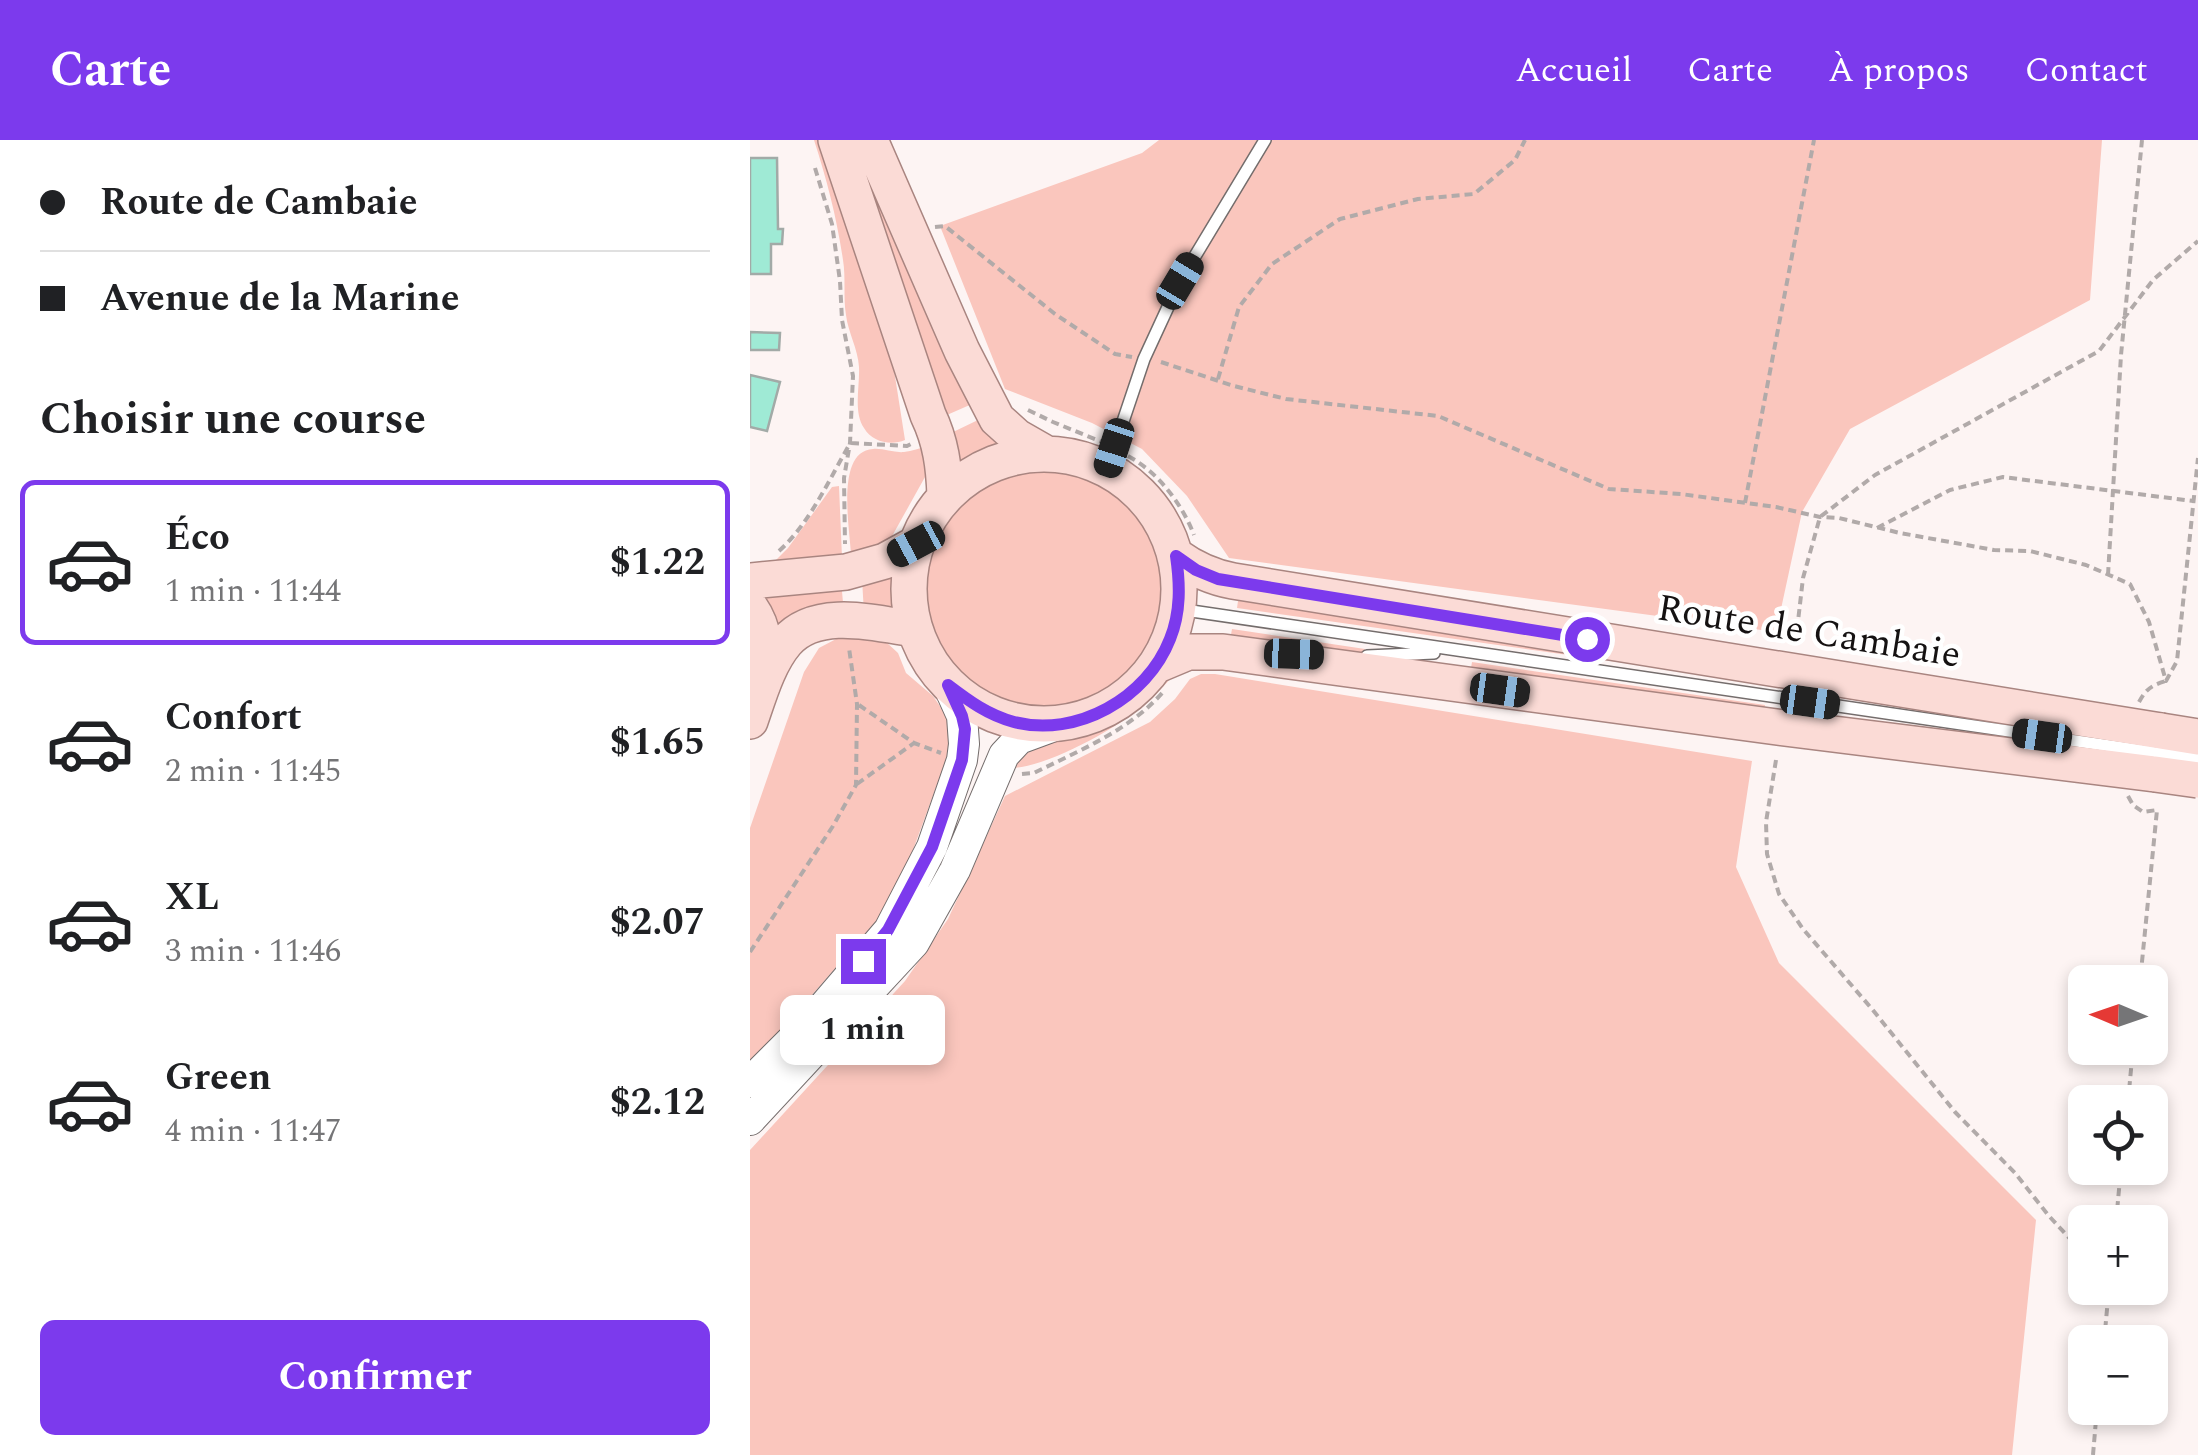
<!DOCTYPE html>
<html lang="fr">
<head>
<meta charset="utf-8">
<style>
	:root { --surface:#fff; --page:#f2f2f2; --text:#202124; --muted:#757577; --line:#e0e0e0; --accent:#7c3aed }
	body { margin:0; font-family:Spectral,serif; background:var(--page); color:var(--text); height:100vh; display:flex; flex-direction:column; font-size:38px; white-space:nowrap }
	* { box-sizing:border-box; margin:0 }
	p { font-size:32px; color:var(--muted) }
	.icon { flex:none; width:55px; height:55px; fill:none; stroke:currentColor; stroke-width:2; stroke-linecap:round; stroke-linejoin:round }
	.map { position:relative; flex:1; overflow:hidden }
	.sheet { display:flex; flex-direction:column; background:var(--surface); width:750px }
	.sheet>* { flex:none }
	.hud { display:grid; align-content:center; height:220px; padding:0 40px; background:var(--surface) }
	.needle { width:65px; rotate:272deg }
	.fabs { position:absolute; left:1318px; top:825px; display:grid; gap:20px }
	.fabs a { display:grid; place-items:center; width:100px; height:100px; border-radius:15px; background:var(--surface); box-shadow:0 5px 15px #0003; font-size:50px }
	.end { position:absolute; width:45px; height:45px; margin:-22px; border:12px solid #7c3aed; background:#fff; box-shadow:0 0 0 5px #fff }
	.from { border-radius:50% }
	.bubble { position:absolute; height:70px; border-radius:15px; background:var(--surface); box-shadow:0 5px 15px #0003; font-size:32px; font-weight:700; line-height:70px; text-align:center }
	.car { position:absolute; width:30px; height:60px; margin:-30px -15px; border-radius:12px; box-shadow:0 0 8px 2px #0007; background:linear-gradient(#222 24%,#8ab4d8 0 40%,#222 0 76%,#8ab4d8 0 86%,#222 0) }
	.hud b { display:flex; align-items:center; gap:35px; height:95px; font-size:38px }
	.hud b+b { border-top:2px solid var(--line) }
	.hud i { width:25px; height:25px; background:var(--text) }
	ul { padding:0; list-style:none }
	li { display:flex; align-items:center; gap:30px; height:165px; margin:0 20px 15px; padding:0 20px; border:5px solid transparent; border-radius:15px }
	li div { flex:1 }
	li b { display:block; font-size:38px }
	li em { font-style:normal; font-weight:700 }
	li.current { border-color:var(--accent) }
	li>.icon { width:90px; height:90px; stroke-width:1.5 }
	h2 { padding:0 40px; font-size:45px; line-height:120px }
	.button { display:flex; gap:20px; margin-top:auto; padding:20px 40px }
	.button a { flex:1; height:115px; border-radius:15px; background:var(--accent); color:#fff; font-size:40px; font-weight:700; line-height:115px; text-align:center }
	header { display:flex; align-items:center; gap:60px; box-sizing:border-box; height:140px; padding:0 50px; background:var(--accent); color:#fff }
	header strong { font-size:48px }
	nav { display:flex; gap:55px; margin-inline-start:auto; font-size:35px }
	main { display:flex; flex:1; min-height:0 }
	.map>svg:first-child { display:block }
	.green { fill:#fac6bd }
	.building { fill:#9fead5; stroke:#a2aaa7; stroke-width:2.5 }
	.lines { fill:none; stroke-linecap:round; stroke-linejoin:round }
	.lane-casing { stroke:#746d6c; stroke-width:14 }
	.secondary-casing { stroke:#746d6c; stroke-width:32 }
	.primary-casing { stroke:#a98580; stroke-width:38 }
	.path { stroke:#b1aaa9; stroke-width:4; stroke-dasharray:8 5; stroke-linecap:butt }
	.lane { stroke:#fff; stroke-width:11 }
	.secondary { stroke:#fff; stroke-width:30 }
	.primary { stroke:#fbdbd6; stroke-width:35 }
	.lane-bridge-casing { stroke:#746d6c; stroke-width:14; stroke-linecap:butt }
	.primary-bridge-casing { stroke:#a98580; stroke-width:38; stroke-linecap:butt }
	.lane-bridge { stroke:#fff; stroke-width:11 }
	.primary-bridge { stroke:#fbdbd6; stroke-width:35 }
	.route { stroke:#7c3aed; stroke-width:12 }
	.labels { text-anchor:middle; dominant-baseline:central; stroke-width:9; stroke-linejoin:round; paint-order:stroke }
	.street-label { font-size:38px; fill:#151212; stroke:#fff }
</style>
</head>
<body>
<header>
<strong>Carte</strong>
<nav><a>Accueil</a><a>Carte</a><a>À propos</a><a>Contact</a></nav>
</header>
<main>
<section class="sheet">
<div class="hud">
<b><i class="from"></i>Route de Cambaie</b>
<b><i></i>Avenue de la Marine</b>
</div>
<h2>Choisir une course</h2>
<ul>
<li class="current"><svg class="icon" aria-label="car" viewBox="0 0 24 24"><path d="M5 17H2v-5l4-1 3-4h7l3 4 3 1v5h-3M9 17h6M6 11h13"/><circle cx="7" cy="17" r="2"/><circle cx="17" cy="17" r="2"/></svg><div><b>Éco</b><p>1 min · 11:44</p></div><em>$1.22</em></li>
<li><svg class="icon" aria-label="car" viewBox="0 0 24 24"><path d="M5 17H2v-5l4-1 3-4h7l3 4 3 1v5h-3M9 17h6M6 11h13"/><circle cx="7" cy="17" r="2"/><circle cx="17" cy="17" r="2"/></svg><div><b>Confort</b><p>2 min · 11:45</p></div><em>$1.65</em></li>
<li><svg class="icon" aria-label="car" viewBox="0 0 24 24"><path d="M5 17H2v-5l4-1 3-4h7l3 4 3 1v5h-3M9 17h6M6 11h13"/><circle cx="7" cy="17" r="2"/><circle cx="17" cy="17" r="2"/></svg><div><b>XL</b><p>3 min · 11:46</p></div><em>$2.07</em></li>
<li><svg class="icon" aria-label="car" viewBox="0 0 24 24"><path d="M5 17H2v-5l4-1 3-4h7l3 4 3 1v5h-3M9 17h6M6 11h13"/><circle cx="7" cy="17" r="2"/><circle cx="17" cy="17" r="2"/></svg><div><b>Green</b><p>4 min · 11:47</p></div><em>$2.12</em></li>
</ul>
<div class="button"><a>Confirmer</a></div>
</section>
<div class="map">
<svg width="1448" height="1315" viewBox="0 0 1448 1315">
	<rect width="100%" height="100%" fill="#fdf4f3"/>
	<!-- green -->
	<path class="green" d="M64 0H75L150 227 144 230 155 300C141 306 122 302 114 288 103 272 110 246 109 227 108 209 98 192 96 175 93 157 96 138 93 120 87 79 77 40 64 0Z
		M105 0 222 264 190 278Z
		M409 0H1352L1340 160 1100 289 1052 372 1026 492 479 418 437 356 392 309 342 283 255 249 190 86 392 13Z
		M228 280 249 305 204 326 199 294Z
		M177 306 178 322 175 337 136 407 101 415C100 389 85 311 123 309 133 308 144 313 154 312 162 311 170 308 177 306Z
		M167 451a125 125 0 1 1 250 0a125 125 0 1 1-250 0Z
		M89 346 92 417 22 424 38 408 82 347Z
		M141 430 144 480 114 473 112 439Z
		M91 440 94 474 26 492 7 447Z
		M489 454 1009 542 487 468Z
		M482 489 615 509 614 513 540 509 480 500Z
		M102 495 135 501 148 513 156 533 183 556 196 575 200 597 198 615 153 737 131 776 40 880 0 920V688L54 532 69 508 88 498Z
		M722 522 1015 565 1013 578 720 534Z
		M430 528C419 540 409 552 398 562 370 587 295 629 259 628L272 611 295 600 326 594 364 580 394 557 414 533Z
		M451 534H465L1002 621 986 727 1029 823 1286 1080 1262 1315H0V1010L155 841 198 779 255 656 400 582 425 559 440 539Z"/>
	<!-- building -->
	<path class="building" d="M0 18H27L28 89H33L32 104H21V134H0Z
		M0 192 30 193 29 210H0Z
		M0 235 30 242 17 291 0 287Z"/>
	<g class="lines">
		<defs>
			<path id="lane" d="M357 329 394 219 430 141 515 0
				M428 469 1408 613
				M617 516 684 513"/>
			<path id="secondary" d="M0 942 61 881 139 790 182 707 212 620 214 604 212 576 198 545
				M0 980 164 803 205 730 254 615 269 599 307 585"/>
			<path id="primary" d="M86 0 178 275C191 302 194 327 195 356
				M120 0 212 211 247 279 267 297 295 313
				M159 449a135 135 0 1 1 270 0a135 135 0 1 1-270 0Z
				M426 416C444 429 461 437 483 441L1411 591
				M0 441 96 432 135 421 166 404
				M0 467C16 490 15 510 13 537
				M407 525 438 512H473L1027 587 1405 634
				M0 581C9 555 18 523 36 502 66 467 125 483 164 489"/>
		</defs>
		<!-- lane casing -->
		<use href="#lane" class="lane-casing"/>
		<!-- secondary casing -->
		<use href="#secondary" class="secondary-casing"/>
		<!-- primary casing -->
		<use href="#primary" class="primary-casing"/>
		<!-- path -->
		<path class="path" d="M65 28 82 84 90 141 92 180 103 236 100 303 94 338 95 404
			M185 87 195 86 305 174 365 214 382 217
			M411 222 484 246 536 259 688 276 859 349 931 354 1026 367 1070 377 1089 378 1150 393 1244 410 1280 411 1336 425 1380 444 1399 482 1416 541 1427 521 1448 318
			M468 239 489 167 522 124 590 79 668 59 724 54 765 20 775 0
			M278 270 303 282 352 302
			M101 303 157 306 161 304
			M378 316C408 332 432 364 444 395
			M995 363 1064 0
			M1127 388 1200 350 1253 337 1443 361
			M29 411C59 384 78 342 98 307
			M1358 435 1371 215 1392 0
			M1047 490 1053 438 1070 377 1125 335 1349 211 1403 140 1448 101
			M1389 562C1396 549 1402 545 1416 541
			M109 565 164 603 191 613
			M1026 620 1016 682 1017 714 1029 754 1053 789 1122 869 1205 972 1265 1033 1299 1076 1335 1115
			M272 634 284 633C330 610 379 591 413 552
			M107 644 164 603
			M1378 656 1383 665 1393 672 1407 670 1390 842
			M0 812 83 686 106 645 107 564 99 508
			M1378 962 1383 908
			M1366 1082 1371 1028
			M1354 1202 1359 1148
			M1343 1315 1347 1268"/>
		<!-- lane -->
		<use href="#lane" class="lane"/>
		<!-- secondary -->
		<use href="#secondary" class="secondary"/>
		<!-- primary -->
		<use href="#primary" class="primary"/>
		<defs>
			<path id="lane-bridge" d="M1408 613 1448 619"/>
			<path id="primary-bridge" d="M1411 591 1448 597
				M1405 634 1448 640"/>
		</defs>
		<!-- lane-bridge casing -->
		<use href="#lane-bridge" class="lane-bridge-casing"/>
		<!-- primary-bridge casing -->
		<use href="#primary-bridge" class="primary-bridge-casing"/>
		<!-- lane-bridge -->
		<use href="#lane-bridge" class="lane-bridge"/>
		<!-- primary-bridge -->
		<use href="#primary-bridge" class="primary-bridge"/>
	</g>
	<g class="lines">
		<!-- route -->
		<path class="route" d="M113 821 138 790 182 707 212 620 215 589 212 576 198 545C219 561 238 575 264 582 327 598 397 558 420 499 431 472 430 444 426 416L446 430 468 439 837 499"/>
	</g>
	<g class="labels">
		<!-- street labels -->
		<g class="street-label">
			<text transform="translate(1059 492) rotate(9)">Route de Cambaie</text>
		</g>
	</g>
</svg>
<div class="fabs">
<a><svg class="needle" viewBox="-14 -14 28 28"><path d="M0-13l5 13h-10z" fill="#e53935"/><path d="M0 13l5-13h-10z" fill="#757577"/></svg></a>
<a><svg class="icon" aria-label="locate" viewBox="0 0 24 24"><circle cx="12" cy="12" r="6"/><path d="M12 2v4M12 18v4M2 12h4M18 12h4"/></svg></a>
<a>+</a>
<a>−</a>
</div>
<i class="end from" style="left:837px;top:499px"></i>
<i class="end" style="left:113px;top:821px"></i>
<div class="bubble" style="left:30px;top:855px;width:165px">1 min</div>
<i class="car" style="left:430px;top:141px;rotate:31deg"></i>
<i class="car" style="left:364px;top:308px;rotate:198deg"></i>
<i class="car" style="left:166px;top:404px;rotate:242deg"></i>
<i class="car" style="left:544px;top:514px;rotate:92deg"></i>
<i class="car" style="left:750px;top:550px;rotate:98deg"></i>
<i class="car" style="left:1060px;top:562px;rotate:98deg"></i>
<i class="car" style="left:1292px;top:596px;rotate:278deg"></i>
</div>
</main>
</body>
</html>
